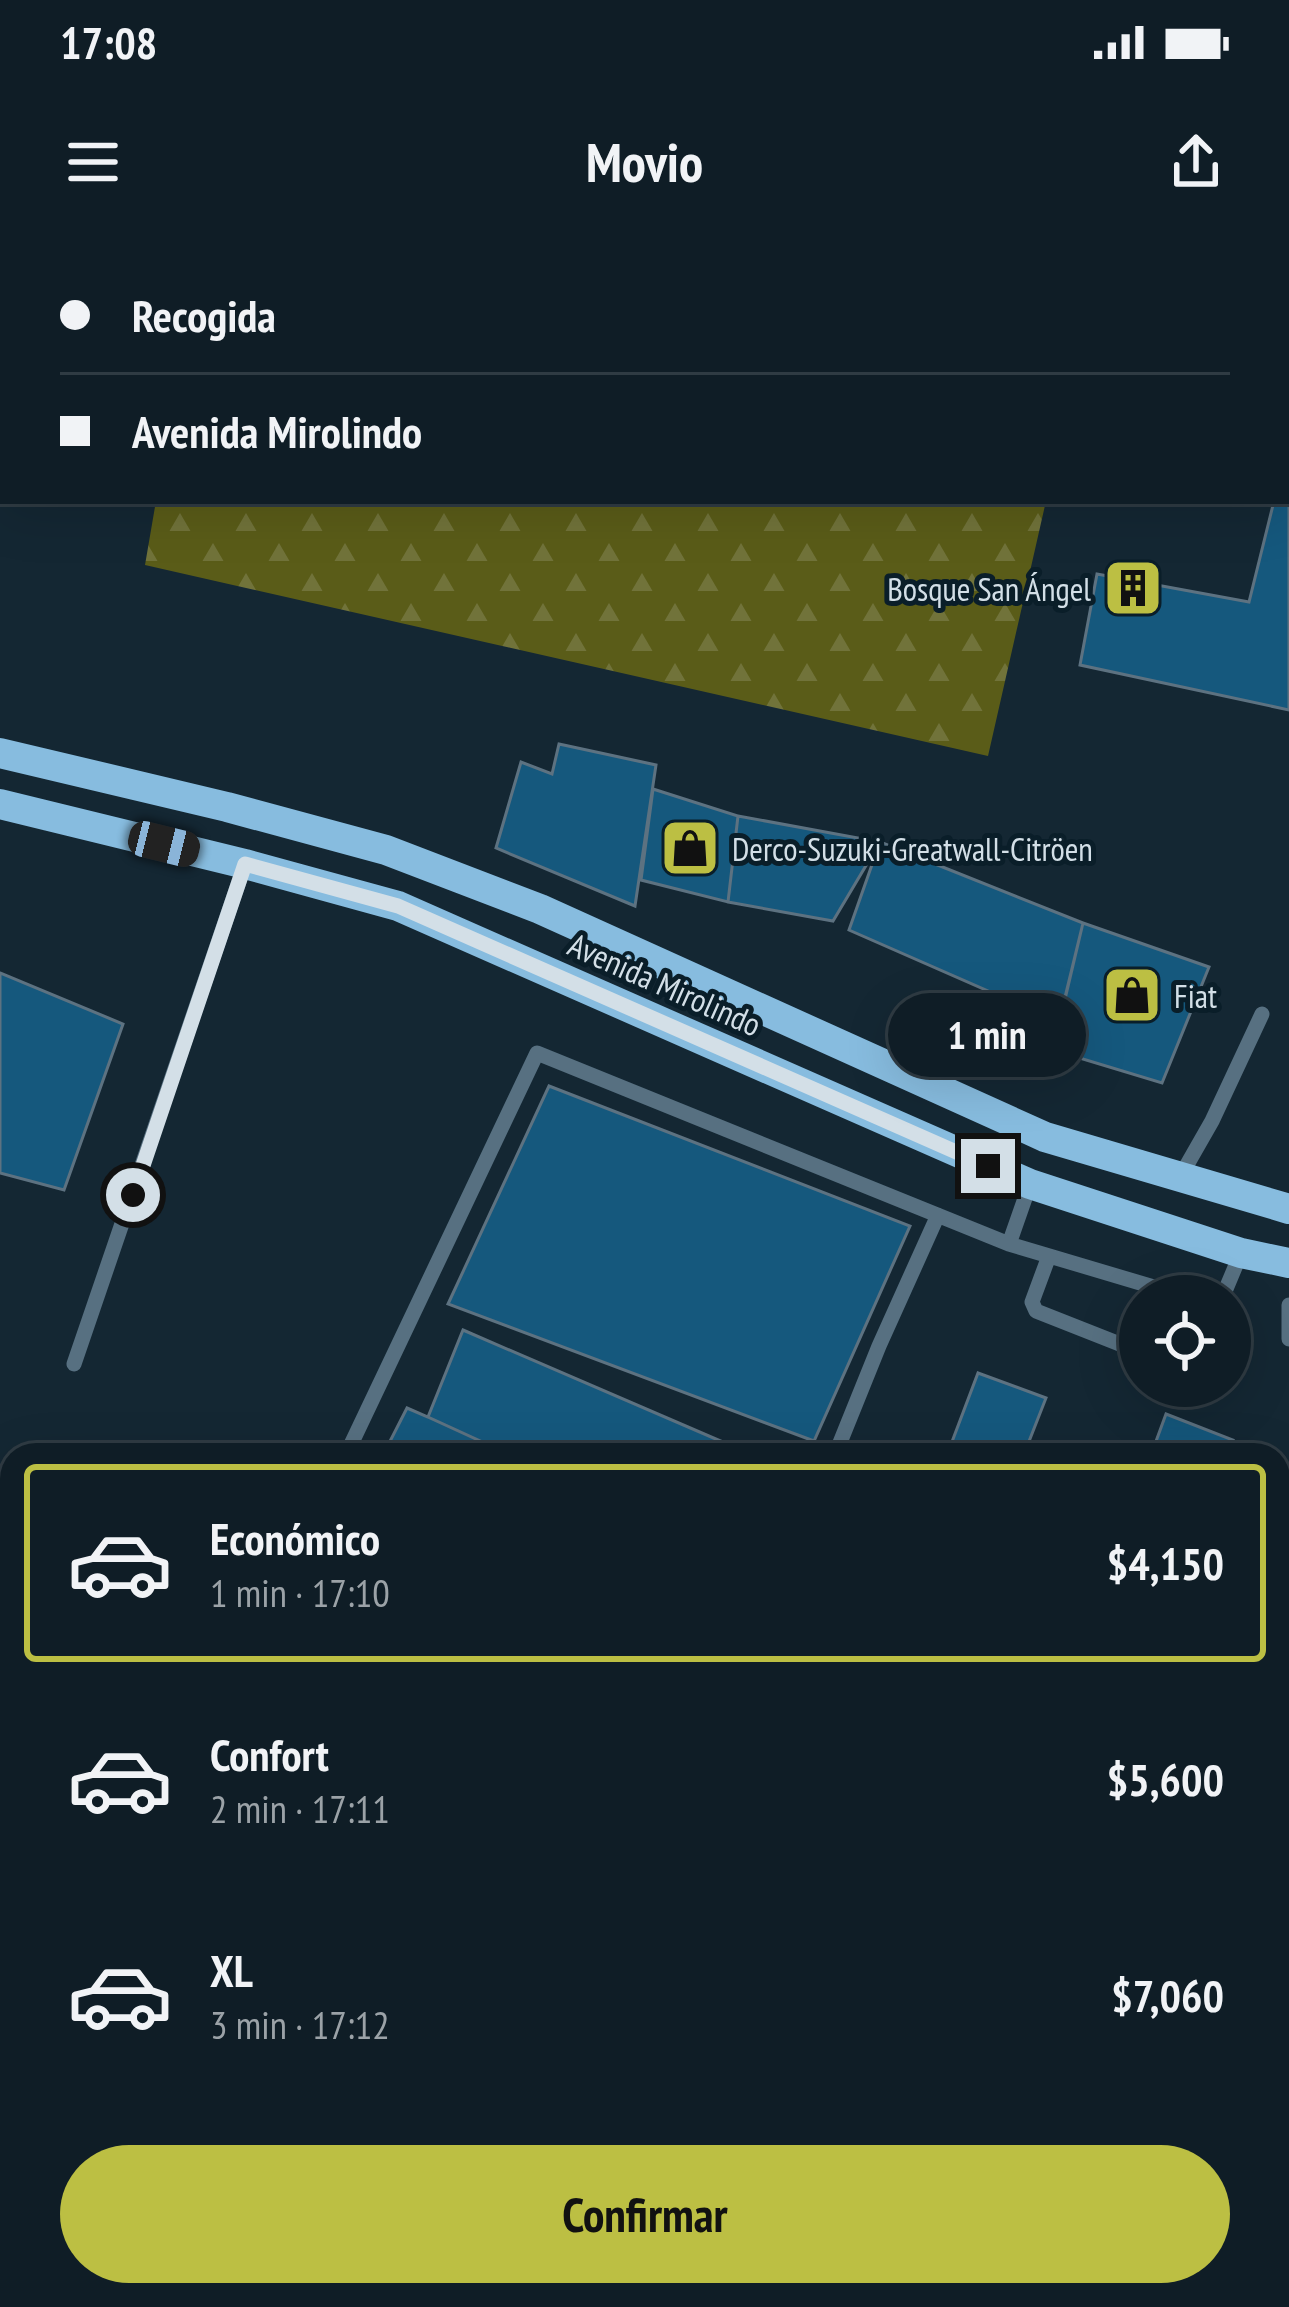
<!DOCTYPE html>
<html lang="es">
<head>
<meta charset="utf-8">
<style>
	:root { --surface:#0f1d26; --page:#1d2a32; --text:#f1f3f6; --muted:#9ba2a7; --line:#2f3b43; --accent:#bcbf43 }
	body { margin:0; font-family:"PT Sans Narrow",sans-serif; background:var(--page); color:var(--text); height:100vh; display:flex; flex-direction:column; font-size:45px; white-space:nowrap }
	* { box-sizing:border-box; margin:0 }
	p { font-size:39px; color:var(--muted) }
	.icon { flex:none; width:66px; height:66px; fill:none; stroke:currentColor; stroke-width:2; stroke-linecap:round; stroke-linejoin:round }
	.map { position:relative; flex:1; overflow:hidden }
	.panel { position:absolute; left:0px; top:1203px; width:1290px; height:864px; display:flex; flex-direction:column; background:var(--surface); border-radius:36px 36px 0 0; box-shadow:0 12px 48px #0002,0 0 0 3px var(--line) }
	.panel>* { flex:none }
	.guide { position:absolute; left:0px; top:0px; width:1290px; height:264px; box-shadow:0 12px 48px #0002,0 0 0 3px var(--line); display:grid; align-content:center; height:264px; padding:0 60px; background:var(--surface) }
	.tools { position:absolute; left:1119px; top:1035px; display:grid; gap:24px }
	.tools a { display:grid; place-items:center; width:132px; height:132px; border-radius:50%; background:var(--surface); box-shadow:0 12px 48px #0002,0 0 0 3px var(--line); font-size:60px }
	.end { position:absolute; width:54px; height:54px; margin:-27px; border:15px solid #d3dfe7; background:#111; box-shadow:0 0 0 6px #111 }
	.from { border-radius:50% }
	.bubble { position:absolute; height:84px; border-radius:42px; background:var(--surface); box-shadow:0 12px 48px #0002,0 0 0 3px var(--line); font-size:39px; font-weight:700; line-height:84px; text-align:center }
	.car { position:absolute; width:36px; height:72px; margin:-36px -18px; border-radius:15px; box-shadow:0 0 9px 3px #0007; background:linear-gradient(#222 24%,#8ab4d8 0 40%,#222 0 76%,#8ab4d8 0 86%,#222 0) }
	.guide b { display:flex; align-items:center; gap:42px; height:114px; font-size:45px }
	.guide b+b { border-top:3px solid var(--line) }
	.guide i { width:30px; height:30px; background:var(--text) }
	ul { padding:21px 0 0; list-style:none }
	li { display:flex; align-items:center; gap:36px; height:198px; margin:0 24px 18px; padding:0 36px; border:6px solid transparent; border-radius:12px }
	li div { flex:1 }
	li b { display:block; font-size:45px }
	li em { font-style:normal; font-weight:700 }
	li.on { border-color:var(--accent) }
	li>.icon { width:108px; height:108px; stroke-width:1.5 }
	.button { display:flex; gap:24px; margin-top:auto; padding:24px 60px }
	.button a { flex:1; height:138px; border-radius:72px; background:var(--accent); color:#111; font-size:48px; font-weight:700; line-height:138px; text-align:center }
	.status { display:flex; justify-content:space-between; align-items:center; height:84px; padding:0 60px; background:var(--surface); direction:ltr }
	.status svg { height:33px; fill:currentColor }
	header { display:flex; justify-content:space-between; align-items:center; height:156px; padding:0 60px; background:var(--surface); font-size:54px; font-weight:700 }
	.map>svg:first-child { display:block }
	.forest { fill:url(#forest-firs) }
	.building { fill:#15587d; stroke:#5d7281; stroke-width:3 }
	.lines { fill:none; stroke-linecap:round; stroke-linejoin:round }
	.lane { stroke:#577081; stroke-width:15 }
	.street { stroke:#577081; stroke-width:24 }
	.primary { stroke:#87bcdf; stroke-width:30 }
	.route { stroke:#d3dfe7; stroke-width:15 }
	.labels { text-anchor:middle; dominant-baseline:central; stroke-width:10; stroke-linejoin:round; paint-order:stroke }
	.poi-label { font-size:33px; fill:#d3dfe7; stroke:#0a1e29; text-anchor:start }
	.street-label { font-size:33px; fill:#d3dfe7; stroke:#0a1e29 }
</style>
</head>
<body>
<div class="status"><b>17:08</b><svg viewBox="0 0 49 12"><path d="M0 12V9h3v3zM5 12V6h3v6zM10 12V3h3v9zM15 12V0h3v12zM26 1h20v11H26zM47 4h2v5h-2z"/></svg></div>
<header><svg class="icon" aria-label="menu" viewBox="0 0 24 24"><path d="M4 6h16M4 12h16M4 18h16"/></svg>Movio<svg class="icon" aria-label="share" viewBox="0 0 24 24"><path d="M12 15V3M7 8l5-5 5 5M5 13v7h14v-7"/></svg></header>
<div class="map">
<svg width="1289" height="2067" viewBox="0 0 1289 2067">
	<defs>
		<pattern id="forest-firs" width="22" height="20" patternUnits="userSpaceOnUse" patternTransform="scale(3)"><rect width="22" height="20" fill="#5a5c18"/><path d="M5 1l3.5 6h-7zM16 11l3.5 6h-7z" fill="#71733a"/></pattern>
	</defs>
	<rect width="100%" height="100%" fill="#142733"/>
	<!-- forest -->
	<path class="forest" d="M156 261H1046L988 516 145 325Z
		M0 1224 12 1259V2055H322L330 2067H0Z"/>
	<!-- building -->
	<path class="building" d="M824 0H1100V3H823Z
		M1289 199V470L1080 425 1097 334 1249 362 1274 261H1287Z
		M559 504 656 525 635 666 496 608 521 522 552 534Z
		M653 549 738 576 728 662 641 640Z
		M738 576 880 602 833 681 728 662Z
		M880 602 1083 683 1059 782 849 690Z
		M1083 683 1209 727 1162 843 1053 810Z
		M0 733 123 784 64 950 0 933Z
		M549 846 910 986 814 1201 448 1064Z
		M463 1090 753 1215H511L428 1177Z
		M978 1133 1046 1158 1028 1204 1055 1215H947Z
		M407 1168 428 1177 511 1215H383Z
		M1166 1174 1233 1200 1227 1215H1151Z
		M620 2055H919L916 2067H651Z"/>
	<g class="lines">
		<!-- lane -->
		<path class="lane" d="M43 3H71
			M0 42 3 38
			M1180 937 1212 881 1262 774
			M1009 1004 1030 944
			M1049 1016 1032 1062 1036 1071 1140 1112
			M1223 1056 1241 1013
			M1289 1065V1099
			M74 1124 245 624
			M346 1215 537 813 1009 1004 1184 1056
			M835 1215 879 1106 938 975
			M1278 1456 1289 1419"/>
		<!-- street -->
		<path class="street" d="M614 3 615 0
			M663 3V0"/>
		<!-- primary -->
		<path class="primary" d="M0 513 227 567 386 610 540 669 1045 897 1289 969
			M0 564 245 624 398 666 1030 944 1241 1013 1289 1023"/>
	</g>
	<g class="lines">
		<!-- route -->
		<path class="route" d="M133 955 245 624 398 666 988 926"/>
	</g>
	<!-- icons -->
	<defs>
		<symbol id="building-square" viewBox="-11 -11 22 22"><rect x="-9" y="-9" width="18" height="18" rx="4" fill="#bcbf43" stroke="#0a1e29"/><path d="M-4-6H4V6H1V3H-1V6H-4ZM-2.5-4.3h1.7v1.8h-1.7ZM.8-4.3h1.7v1.8H.8ZM-2.5-1h1.7V.8h-1.7ZM.8-1h1.7V.8H.8Z" fill="#111"/></symbol>
		<symbol id="shop-square" viewBox="-11 -11 22 22"><rect x="-9" y="-9" width="18" height="18" rx="4" fill="#bcbf43" stroke="#0a1e29"/><path d="M-5-2.5h2.3a2.7 3.5 0 0 1 5.4 0H5L5.5 6h-11ZM-1.5-2.5h3a1.5 2.3 0 0 0-3 0Z" fill="#111"/></symbol>
	</defs>
	<g fill-rule="evenodd">
		<use href="#building-square" x="1100" y="315" width="66" height="66"/>
		<use href="#shop-square" x="657" y="575" width="66" height="66"/>
		<use href="#shop-square" x="1099" y="722" width="66" height="66"/>
	</g>
	<g class="labels">
		<!-- poi labels -->
		<g class="poi-label">
			<text x="1091" y="348" text-anchor="end">Bosque San Ángel</text>
			<text x="732" y="608">Derco-Suzuki-Greatwall-Citröen</text>
			<text x="1174" y="755">Fiat</text>
		</g>
		<!-- street labels -->
		<g class="street-label">
			<text transform="translate(665 744) rotate(24)">Avenida Mirolindo</text>
		</g>
	</g>
</svg>
<div class="tools">
<a><svg class="icon" aria-label="locate" viewBox="0 0 24 24"><circle cx="12" cy="12" r="6"/><path d="M12 2v4M12 18v4M2 12h4M18 12h4"/></svg></a>
</div>
<i class="end from" style="left:133px;top:955px"></i>
<i class="end" style="left:988px;top:926px"></i>
<div class="bubble" style="left:888px;top:753px;width:198px">1 min</div>
<i class="car" style="left:164px;top:604px;rotate:104deg"></i>
<div class="guide">
<b><i class="from"></i>Recogida</b>
<b><i></i>Avenida Mirolindo</b>
</div>
<section class="panel">
<ul>
<li class="on"><svg class="icon" aria-label="car" viewBox="0 0 24 24"><path d="M5 17H2v-5l4-1 3-4h7l3 4 3 1v5h-3M9 17h6M6 11h13"/><circle cx="7" cy="17" r="2"/><circle cx="17" cy="17" r="2"/></svg><div><b>Económico</b><p>1 min · 17:10</p></div><em>$4,150</em></li>
<li><svg class="icon" aria-label="car" viewBox="0 0 24 24"><path d="M5 17H2v-5l4-1 3-4h7l3 4 3 1v5h-3M9 17h6M6 11h13"/><circle cx="7" cy="17" r="2"/><circle cx="17" cy="17" r="2"/></svg><div><b>Confort</b><p>2 min · 17:11</p></div><em>$5,600</em></li>
<li><svg class="icon" aria-label="car" viewBox="0 0 24 24"><path d="M5 17H2v-5l4-1 3-4h7l3 4 3 1v5h-3M9 17h6M6 11h13"/><circle cx="7" cy="17" r="2"/><circle cx="17" cy="17" r="2"/></svg><div><b>XL</b><p>3 min · 17:12</p></div><em>$7,060</em></li>
</ul>
<div class="button"><a>Confirmar</a></div>
</section>
</div>
</body>
</html>
